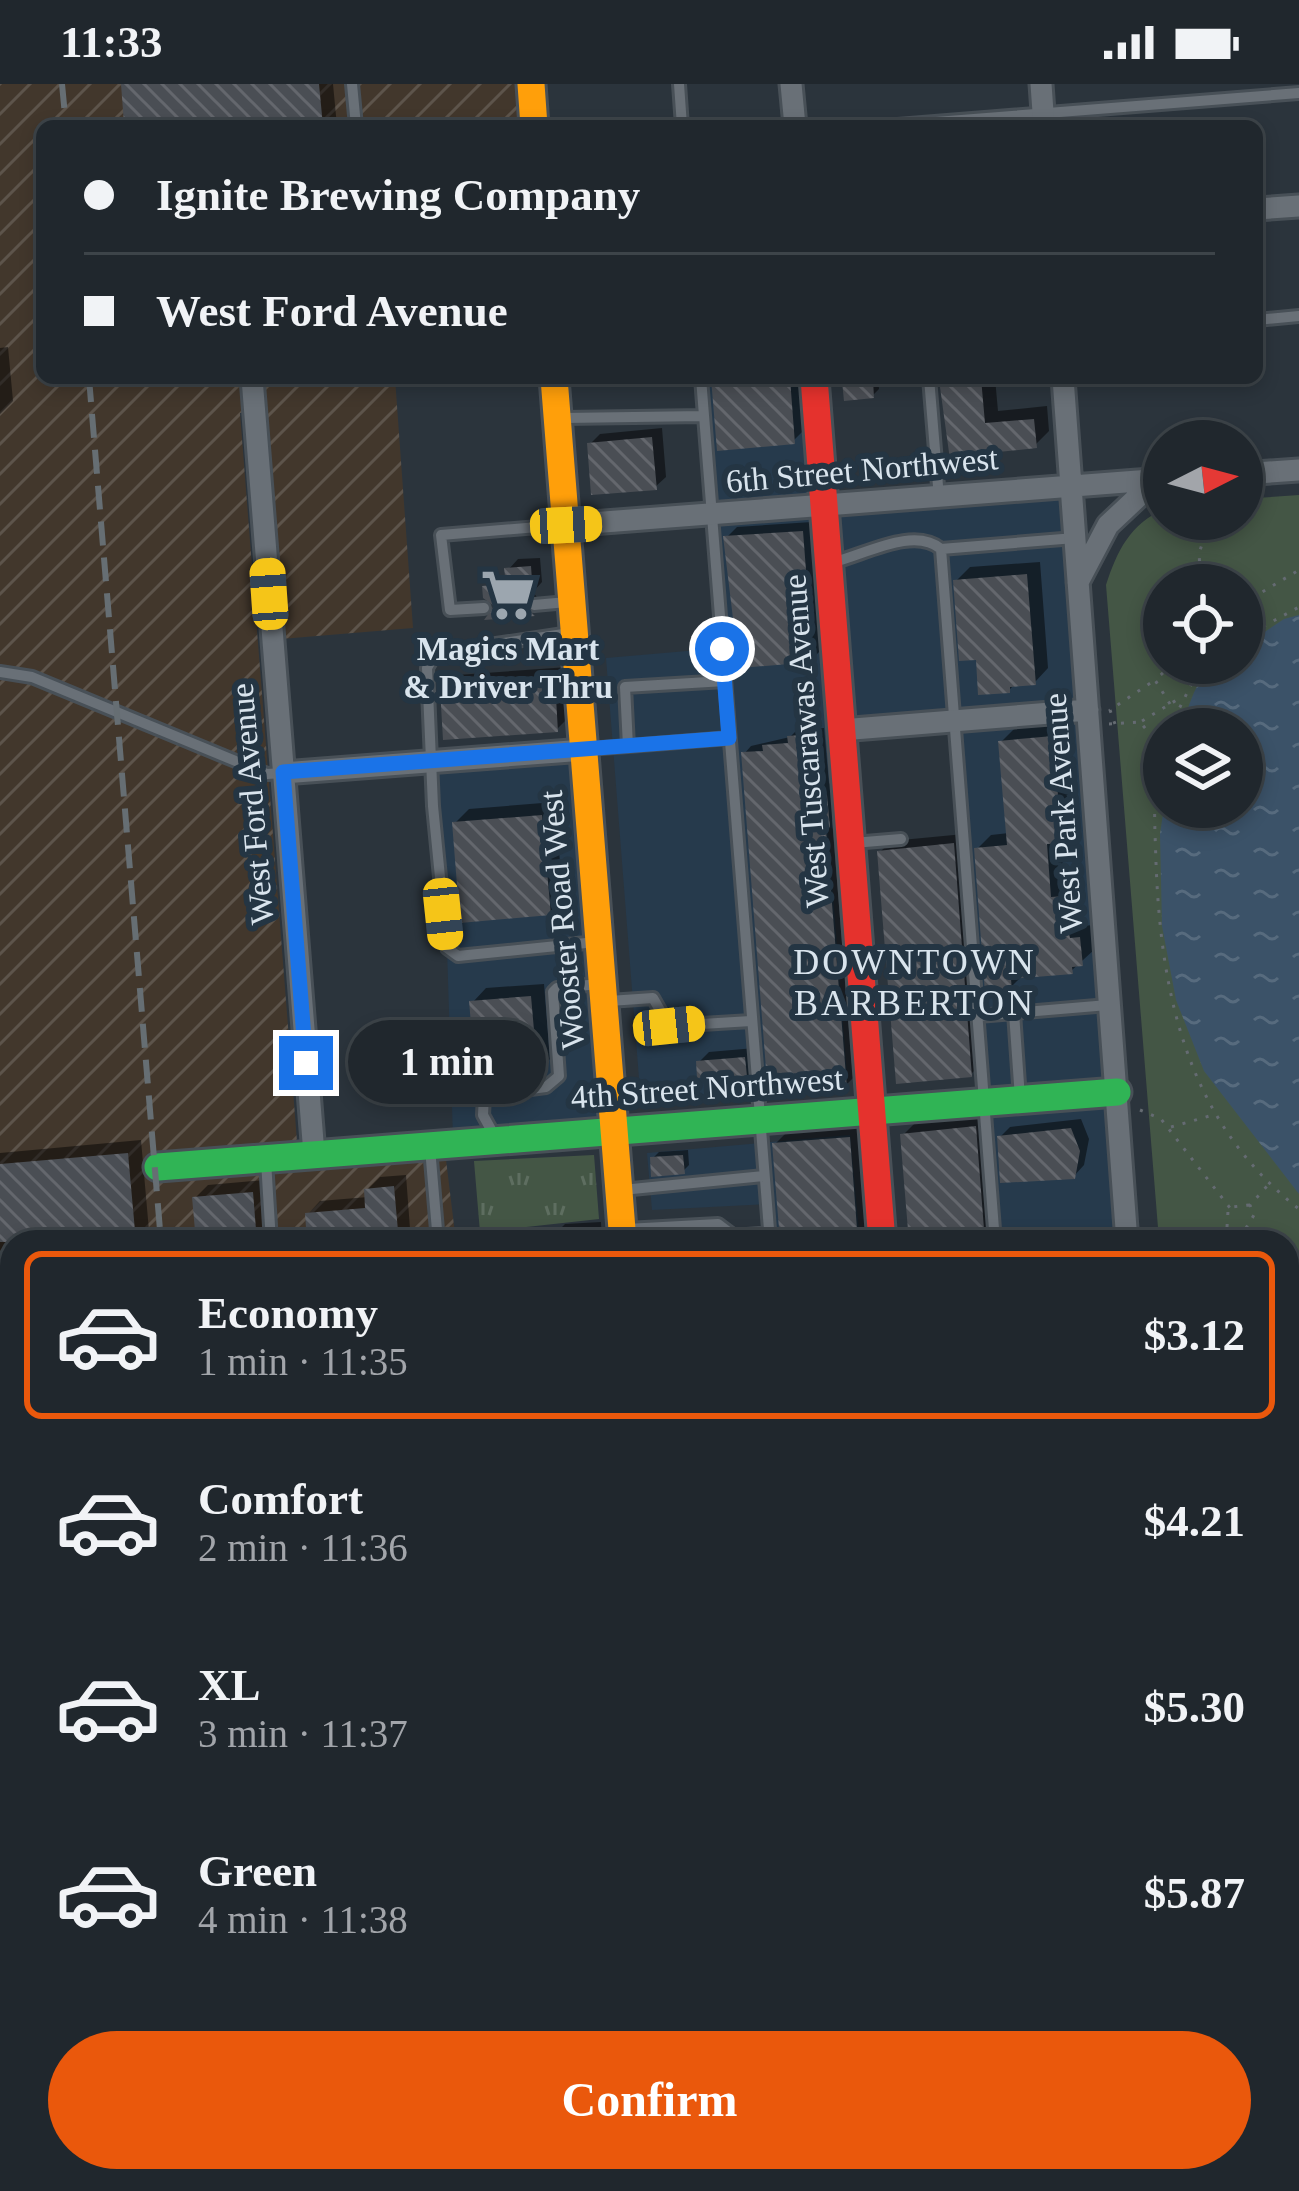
<!DOCTYPE html>
<html lang="en">
<head>
<meta charset="utf-8">
<style>
	:root { --surface:#20272d; --page:#2d3339; --text:#f1f3f6; --muted:#a2a5aa; --line:#3d4449; --accent:#ea580c }
	body { margin:0; font-family:"Times New Roman",serif; background:var(--page); color:var(--text); height:100vh; display:flex; flex-direction:column; font-size:45px; white-space:nowrap }
	* { box-sizing:border-box; margin:0 }
	p { font-size:39px; color:var(--muted) }
	.icon { flex:none; width:66px; height:66px; fill:none; stroke:currentColor; stroke-width:2; stroke-linecap:round; stroke-linejoin:round }
	.map { position:relative; flex:1; overflow:hidden }
	.sheet { position:absolute; left:0px; top:1146px; width:1299px; height:963px; display:flex; flex-direction:column; background:var(--surface); border-radius:36px 36px 0 0; box-shadow:0 6px 18px #0003,0 0 0 3px var(--line) }
	.sheet>* { flex:none }
	.top-card { position:absolute; left:36px; top:36px; width:1227px; height:264px; border-radius:18px; box-shadow:0 6px 18px #0003,0 0 0 3px var(--line); display:grid; align-content:center; height:264px; padding:0 48px; background:var(--surface) }
	.needle { width:78px; rotate:84deg }
	.tools { position:absolute; left:1143px; top:336px; display:grid; gap:24px }
	.tools a { display:grid; place-items:center; width:120px; height:120px; border-radius:50%; background:var(--surface); box-shadow:0 6px 18px #0003,0 0 0 3px var(--line); font-size:60px }
	.end { position:absolute; width:54px; height:54px; margin:-27px; border:15px solid #1a73e8; background:#fff; box-shadow:0 0 0 6px #fff }
	.from { border-radius:50% }
	.bubble { position:absolute; height:84px; border-radius:42px; background:var(--surface); box-shadow:0 6px 18px #0003,0 0 0 3px var(--line); font-size:39px; font-weight:700; line-height:84px; text-align:center }
	.car { position:absolute; width:36px; height:72px; margin:-36px -18px; border-radius:15px; box-shadow:0 0 9px 3px #0007; background:linear-gradient(#f5c518 24%,#345 0 40%,#f5c518 0 76%,#345 0 86%,#f5c518 0) }
	.top-card b { display:flex; align-items:center; gap:42px; height:114px; font-size:45px }
	.top-card b+b { border-top:3px solid var(--line) }
	.top-card i { width:30px; height:30px; background:var(--text) }
	ul { padding:21px 0 0; list-style:none }
	li { display:flex; align-items:center; gap:36px; height:168px; margin:0 24px 18px; padding:0 24px; border:6px solid transparent; border-radius:18px }
	li div { flex:1 }
	li b { display:block; font-size:45px }
	li em { font-style:normal; font-weight:700 }
	li.on { border-color:var(--accent) }
	li>.icon { width:108px; height:108px; stroke-width:1.5 }
	.action { display:flex; gap:24px; margin-top:auto; padding:24px 48px }
	.action a { flex:1; height:138px; border-radius:72px; background:var(--accent); color:#fff; font-size:48px; font-weight:700; line-height:138px; text-align:center }
	.status { display:flex; justify-content:space-between; align-items:center; height:84px; padding:0 60px; background:var(--surface); direction:ltr }
	.status svg { height:33px; fill:currentColor }
	.map>svg:first-child { display:block }
	.built { fill:#263a4c }
	.industrial { fill:url(#industrial-furrows) }
	.grass { fill:url(#grass-tufts) }
	.forest { fill:url(#forest-firs) }
	.park { fill:#445645; fill-rule:evenodd }
	.water { fill:url(#water-ripples) }
	.shadow { fill:#0007 }
	.building { fill:url(#building-back-hatch) }
	.lines { fill:none; stroke-linecap:round; stroke-linejoin:round }
	.lane-casing { stroke:#485057; stroke-width:16 }
	.street-casing { stroke:#485057; stroke-width:27 }
	.fast-casing { stroke:#485057; stroke-width:33 }
	.slow-casing { stroke:#485057; stroke-width:33 }
	.jam-casing { stroke:#485057; stroke-width:33 }
	.path { stroke:#656b72; stroke-width:3; stroke-dasharray:3 9; stroke-linecap:butt }
	.lane { stroke:#697077; stroke-width:10 }
	.street { stroke:#697077; stroke-width:21 }
	.fast { stroke:#30b455; stroke-width:27 }
	.slow { stroke:#ff9f0a; stroke-width:27 }
	.jam { stroke:#e5322d; stroke-width:27 }
	.rail { stroke:#666e73; stroke-width:6; stroke-dasharray:24 12; stroke-linecap:butt }
	.route { stroke:#1a73e8; stroke-width:15 }
	.labels { text-anchor:middle; dominant-baseline:central; stroke-width:12; stroke-linejoin:round; paint-order:stroke }
	.street-label { font-size:33px; fill:#d9e4ed; stroke:#243543 }
	.poi-label { font-size:33px; font-weight:bold; fill:#d9e4ed; stroke:#243543 }
	.neighbourhood-label { font-size:36px; letter-spacing:3px; fill:#d9e4ed; stroke:#243543 }
</style>
</head>
<body>
<div class="status"><b>11:33</b><svg viewBox="0 0 49 12"><path d="M0 12V9h3v3zM5 12V6h3v6zM10 12V3h3v9zM15 12V0h3v12zM26 1h20v11H26zM47 4h2v5h-2z"/></svg></div>
<div class="map">
<svg width="1299" height="2107" viewBox="0 0 1299 2107">
	<defs>
		<pattern id="industrial-furrows" width="10" height="10" patternUnits="userSpaceOnUse" patternTransform="scale(3)"><rect width="10" height="10" fill="#42372c"/><path d="M-1 1l2-2M0 10L10 0M9 11l2-2" fill="none" stroke="#5d544b"/></pattern>
		<pattern id="grass-tufts" width="24" height="20" patternUnits="userSpaceOnUse" patternTransform="scale(3)"><rect width="24" height="20" fill="#445645"/><path d="M3 7l-1-3M5 7V3M7 7l1-3M15 17l-1-3M17 17v-4M19 17l1-3" fill="none" stroke="#5e6e60"/></pattern>
		<pattern id="forest-firs" width="22" height="20" patternUnits="userSpaceOnUse" patternTransform="scale(3)"><rect width="22" height="20" fill="#445645"/><path d="M5 1l3.5 6h-7zM16 11l3.5 6h-7z" fill="#5e6e60"/></pattern>
		<pattern id="water-ripples" width="26" height="14" patternUnits="userSpaceOnUse" patternTransform="scale(3)"><rect width="26" height="14" fill="#3b5268"/><path d="M2 4q2-2 4 0t4 0M15 11q2-2 4 0t4 0" fill="none" stroke="#576b7e"/></pattern>
		<pattern id="building-back-hatch" width="6" height="6" patternUnits="userSpaceOnUse" patternTransform="scale(3)"><rect width="6" height="6" fill="#4a4e54"/><path d="M-1 5l2 2M0 0l6 6M5-1l2 2" fill="none" stroke="#64676d"/></pattern>
	</defs>
	<rect width="100%" height="100%" fill="#2b343c"/>
	<!-- built -->
	<path class="built" d="M701 294H814L825 424 1071 402 1127 1158H995L951 637 841 646 849 751 831 744 828 746 848 1005 641 1020 606 574 722 564Z
		M584 666 614 1046 453 1054 447 864 431 677Z
		M850 1051 860 1158H773L769 1120 652 1126 647 1069Z
		M596 1143 598 1158H482V1155L495 1151Z
		M1299 1397V1482L1287 1483V1398Z
		M1299 1527V1611L1287 1612V1528Z
		M1287 1899 1299 1901V2107H1227L1212 2097H1287Z"/>
	<!-- industrial -->
	<path class="industrial" d="M0 0H531L534 42H42V294H252L254 326 240 329 298 1070 444 1059 456 1158H12V1897L0 1895Z
		M259 294H395L413 544 281 555Z"/>
	<!-- grass -->
	<path class="grass" d="M594 1071 599 1135 480 1148 474 1077Z
		M849 2097H1137L1151 2107H882Z"/>
	<!-- forest -->
	<path class="forest" d="M0 1990 12 1992V2097H215V2107H0Z"/>
	<!-- park -->
	<path class="park" d="M1299 411V1213L1287 1214V1158L1159 1156 1106 501C1117 467 1130 440 1164 425V435H1242V415ZM1164 501H1242V579H1164ZM1164 645H1242V723H1164Z"/>
	<!-- water -->
	<path class="water" d="M1299 531V1110L1204 987 1176 916 1162 842 1160 750 1164 723H1242V645H1180C1196 608 1196 579 1242 579V563L1284 535Z"/>
	<!-- shadow -->
	<path class="shadow" d="M124 0H333L337 42H144Z
		M8 263 13 317 0 330V264Z
		M713 294H801L805 345 793 357Z
		M849 294H878L879 305 873 311 845 298Z
		M953 294H995L998 327 1047 322 1049 347 1035 361 991 365 978 378 943 304Z
		M662 344 666 393 655 403 590 360 600 350Z
		M812 438 822 565 812 575 727 453 737 443Z
		M540 474 542 498 533 508 542 520 534 528 490 532 498 522 485 503 495 493 508 492V486L518 475Z
		M1040 478 1048 584 1035 598 1016 599 1009 606 978 572 956 497 970 483Z
		M568 583 571 631 557 645 443 605 457 591Z
		M1066 640 1074 742 1061 756 1064 800 1078 799 1083 842 1093 841 1095 865 1071 887 1023 891 1010 904 977 765 991 751 1009 749 1001 658 1015 644Z
		M824 644 829 699 834 703 836 732 832 736 853 994 846 1001 744 670 751 662 790 653 798 645Z
		M555 718 563 815 549 829 455 739 469 725Z
		M964 750 982 979 971 990 880 768 891 757Z
		M544 900 550 975 536 989 473 918 486 904Z
		M755 964 757 999 747 1009 699 978 709 968Z
		M989 1029 1001 1158H912L903 1051 917 1037Z
		M1081 1035 1089 1055 1084 1081 1074 1092 1000 1053 1010 1043Z
		M862 1041 872 1158H797L775 1060 788 1047Z
		M141 1056 150 1158H12V1508L0 1509V1069Z
		M688 1066 689 1081 683 1087 653 1074 659 1068Z
		M406 1091 411 1158H310L308 1130 320 1117 368 1113 367 1106 380 1093Z
		M265 1096 270 1158H199L195 1114 208 1101Z
		M601 1138 602 1158H556L555 1150 565 1140Z
		M737 1145 738 1158H670L678 1150Z
		M1299 1520V1602L1287 1603V1521Z
		M1299 1777V1824L1287 1822V1778Z
		M1287 2044 1299 2047V2107H1249L1251 2097H1287Z"/>
	<!-- building -->
	<path class="building" d="M121 0H319L323 42 124 40Z
		M711 294H790L795 360 717 367Z
		M950 294H981L985 339 1034 335 1037 364 978 370 980 381 951 383 940 303 951 302Z
		M873 295 874 314 844 317 842 297Z
		M652 353 657 406 591 411 587 359Z
		M803 447 813 578 739 584 723 452Z
		M531 482 533 511 524 521 535 532 484 536 494 522 483 514 482 502 506 500 504 484Z
		M1027 490 1036 601 1010 603V609L978 611 976 576 959 577 953 496Z
		M555 596 558 648 443 656 440 604Z
		M818 650 823 707 827 711 830 743 826 746 847 1004 768 1010 741 668 763 667 762 661 788 659 787 652Z
		M1053 652 1062 759 1047 760 1051 813 1065 812 1068 846 1070 854 1080 853 1083 882 1072 883 1073 890 1011 895 1012 907 985 909 974 764 1007 761 998 657Z
		M542 731 551 831 460 839 452 738Z
		M954 759 972 993 896 1000 877 767Z
		M531 912 538 992 476 997 469 917Z
		M745 973 749 1012 715 1015 713 993 697 994 696 977Z
		M976 1042 985 1158H909L900 1050Z
		M1071 1044 1080 1067 1075 1095 1000 1099 997 1052Z
		M850 1053 858 1158 780 1157 772 1059Z
		M128 1069 136 1158H0V1080Z
		M683 1071 685 1090 651 1093 650 1073Z
		M394 1102 399 1158H307L305 1129 365 1124 364 1105Z
		M253 1108 257 1158H196L192 1113Z"/>
	<g class="lines">
		<defs>
			<path id="lane" d="M352 0 356 42
				M679 0 682 42
				M885 42 1299 9
				M1257 236 1299 232
				M701 294 770 1158
				M929 294 939 414
				M564 334 704 332
				M941 465 995 1158
				M834 478C864 471 914 442 941 465L1075 454
				M534 521 567 518
				M484 524 450 526 441 451 562 441
				M570 549 436 569 427 584 433 722 447 864 458 872 596 858
				M0 588 32 593 267 690 283 689
				M628 662 729 654
				M588 665 628 662 625 603 725 597
				M853 759 901 755
				M609 917 653 914 669 942 751 937
				M978 932 1014 929
				M1020 1014 1014 929 1108 921
				M494 1051 483 1031 484 1011 546 1003 559 992 553 908 557 904 599 900
				M430 1064 438 1158
				M266 1077 271 1158
				M622 1106 764 1092
				M626 1145 718 1140 742 1158
				M735 1152 769 1149
				M1287 1394 1299 1393
				M1287 1621 1299 1620
				M0 1654 12 1653
				M1287 1903 1299 1905
				M1287 2037 1299 2039
				M1230 2107 1231 2097"/>
			<path id="street" d="M791 0 795 42
				M1041 0 1044 42
				M1257 125 1299 122
				M252 294 314 1070
				M1063 294 1127 1158
				M1242 390 1299 386
				M565 441 1164 395
				M1078 498 1108 441 1156 396
				M841 646 1088 626
				M283 689 584 666
				M1287 1236 1299 1235
				M1287 1767 1299 1766"/>
			<path id="fast" d="M158 1083 1117 1008
				M1287 1507 1299 1506
				M356 2107 362 2097"/>
			<path id="slow" d="M531 0 534 42
				M554 294 623 1158
				M1287 1853 1299 1855"/>
			<path id="jam" d="M814 294 882 1158
				M0 1581 12 1582"/>
		</defs>
		<!-- lane casing -->
		<use href="#lane" class="lane-casing"/>
		<!-- street casing -->
		<use href="#street" class="street-casing"/>
		<!-- fast casing -->
		<use href="#fast" class="fast-casing"/>
		<!-- slow casing -->
		<use href="#slow" class="slow-casing"/>
		<!-- jam casing -->
		<use href="#jam" class="jam-casing"/>
		<!-- path -->
		<path class="path" d="M1201 501 1199 469 1204 455 1222 448 1225 435
			M1242 520 1299 486
			M1242 554 1299 523
			M1170 620 1155 596 1174 579
			M1142 637 1180 614
			M1109 640 1140 638 1160 662
			M1115 640 1110 626 1155 596
			M1169 645 1191 601 1209 579
			M1164 659C1151 697 1155 740 1156 779 1161 913 1188 1038 1299 1125
			M1140 1026 1161 1035 1230 1124
			M1171 1043 1213 1031
			M1227 1143 1228 1127 1232 1123 1249 1121
			M1247 1146 1256 1158
			M1215 1158 1227 1146 1246 1144 1254 1131 1250 1121 1268 1101
			M1287 1170H1299"/>
		<!-- lane -->
		<use href="#lane" class="lane"/>
		<!-- street -->
		<use href="#street" class="street"/>
		<!-- fast -->
		<use href="#fast" class="fast"/>
		<!-- slow -->
		<use href="#slow" class="slow"/>
		<!-- jam -->
		<use href="#jam" class="jam"/>
		<!-- rail -->
		<path class="rail" d="M62 0 66 42
			M89 294 161 1158
			M0 1918 12 1920
			M0 1951 12 1953
			M0 1972 12 1974
			M633 2097 674 2107
			M724 2097 764 2107
			M770 2097 806 2107"/>
	</g>
	<g class="lines">
		<!-- route -->
		<path class="route" d="M306 979 283 688 729 654 722 565"/>
	</g>
	<!-- icons -->
	<defs>
		<symbol id="supermarket-bare" viewBox="-9 -9 18 18"><path d="M-6-5.5h2.5l.6 2H6L4.5 2H-2.5L-4.4-4H-6ZM-1.5 3.2a1.3 1.3 0 1 0 .1 0ZM3 3.2a1.3 1.3 0 1 0 .1 0Z" fill="#9ca6af" stroke="#243543" stroke-width="2.5" paint-order="stroke"/></symbol>
	</defs>
	<g fill-rule="evenodd">
		<use href="#supermarket-bare" x="470" y="473" width="76" height="76"/>
	</g>
	<g class="labels">
		<!-- street labels -->
		<g class="street-label">
			<text transform="translate(862 386) rotate(-5)">6th Street Northwest</text>
			<text transform="translate(806 657) rotate(-94)">West Tuscarawas Avenue</text>
			<text transform="translate(252 720) rotate(-95)">West Ford Avenue</text>
			<text transform="translate(1063 729) rotate(-94)">West Park Avenue</text>
			<text transform="translate(562 836) rotate(-95)">Wooster Road West</text>
			<text transform="translate(707 1004) rotate(-4)">4th Street Northwest</text>
		</g>
		<!-- poi labels -->
		<g class="poi-label">
			<text x="508" y="565">Magics Mart<tspan x="508" dy="38">&amp; Driver Thru</tspan></text>
		</g>
		<!-- neighbourhood labels -->
		<g class="neighbourhood-label">
			<text x="915" y="878">DOWNTOWN<tspan x="915" dy="41">BARBERTON</tspan></text>
		</g>
	</g>
</svg>
<div class="tools">
<a><svg class="needle" viewBox="-14 -14 28 28"><path d="M0-13l5 13h-10z" fill="#e53935"/><path d="M0 13l5-13h-10z" fill="#a2a5aa"/></svg></a>
<a><svg class="icon" aria-label="locate" viewBox="0 0 24 24"><circle cx="12" cy="12" r="6"/><path d="M12 2v4M12 18v4M2 12h4M18 12h4"/></svg></a>
<a><svg class="icon" aria-label="layers" viewBox="0 0 24 24"><path d="M12 4l9 5-9 5-9-5zM3 14l9 5 9-5"/></svg></a>
</div>
<i class="end from" style="left:722px;top:565px"></i>
<i class="end" style="left:306px;top:979px"></i>
<div class="bubble" style="left:348px;top:936px;width:198px">1 min</div>
<i class="car" style="left:566px;top:441px;rotate:87deg"></i>
<i class="car" style="left:269px;top:510px;rotate:356deg"></i>
<i class="car" style="left:443px;top:830px;rotate:174deg"></i>
<i class="car" style="left:669px;top:942px;rotate:84deg"></i>
<div class="top-card">
<b><i class="from"></i>Ignite Brewing Company</b>
<b><i></i>West Ford Avenue</b>
</div>
<section class="sheet">
<ul>
<li class="on"><svg class="icon" aria-label="car" viewBox="0 0 24 24"><path d="M5 17H2v-5l4-1 3-4h7l3 4 3 1v5h-3M9 17h6M6 11h13"/><circle cx="7" cy="17" r="2"/><circle cx="17" cy="17" r="2"/></svg><div><b>Economy</b><p>1 min · 11:35</p></div><em>$3.12</em></li>
<li><svg class="icon" aria-label="car" viewBox="0 0 24 24"><path d="M5 17H2v-5l4-1 3-4h7l3 4 3 1v5h-3M9 17h6M6 11h13"/><circle cx="7" cy="17" r="2"/><circle cx="17" cy="17" r="2"/></svg><div><b>Comfort</b><p>2 min · 11:36</p></div><em>$4.21</em></li>
<li><svg class="icon" aria-label="car" viewBox="0 0 24 24"><path d="M5 17H2v-5l4-1 3-4h7l3 4 3 1v5h-3M9 17h6M6 11h13"/><circle cx="7" cy="17" r="2"/><circle cx="17" cy="17" r="2"/></svg><div><b>XL</b><p>3 min · 11:37</p></div><em>$5.30</em></li>
<li><svg class="icon" aria-label="car" viewBox="0 0 24 24"><path d="M5 17H2v-5l4-1 3-4h7l3 4 3 1v5h-3M9 17h6M6 11h13"/><circle cx="7" cy="17" r="2"/><circle cx="17" cy="17" r="2"/></svg><div><b>Green</b><p>4 min · 11:38</p></div><em>$5.87</em></li>
</ul>
<div class="action"><a>Confirm</a></div>
</section>
</div>
</body>
</html>
